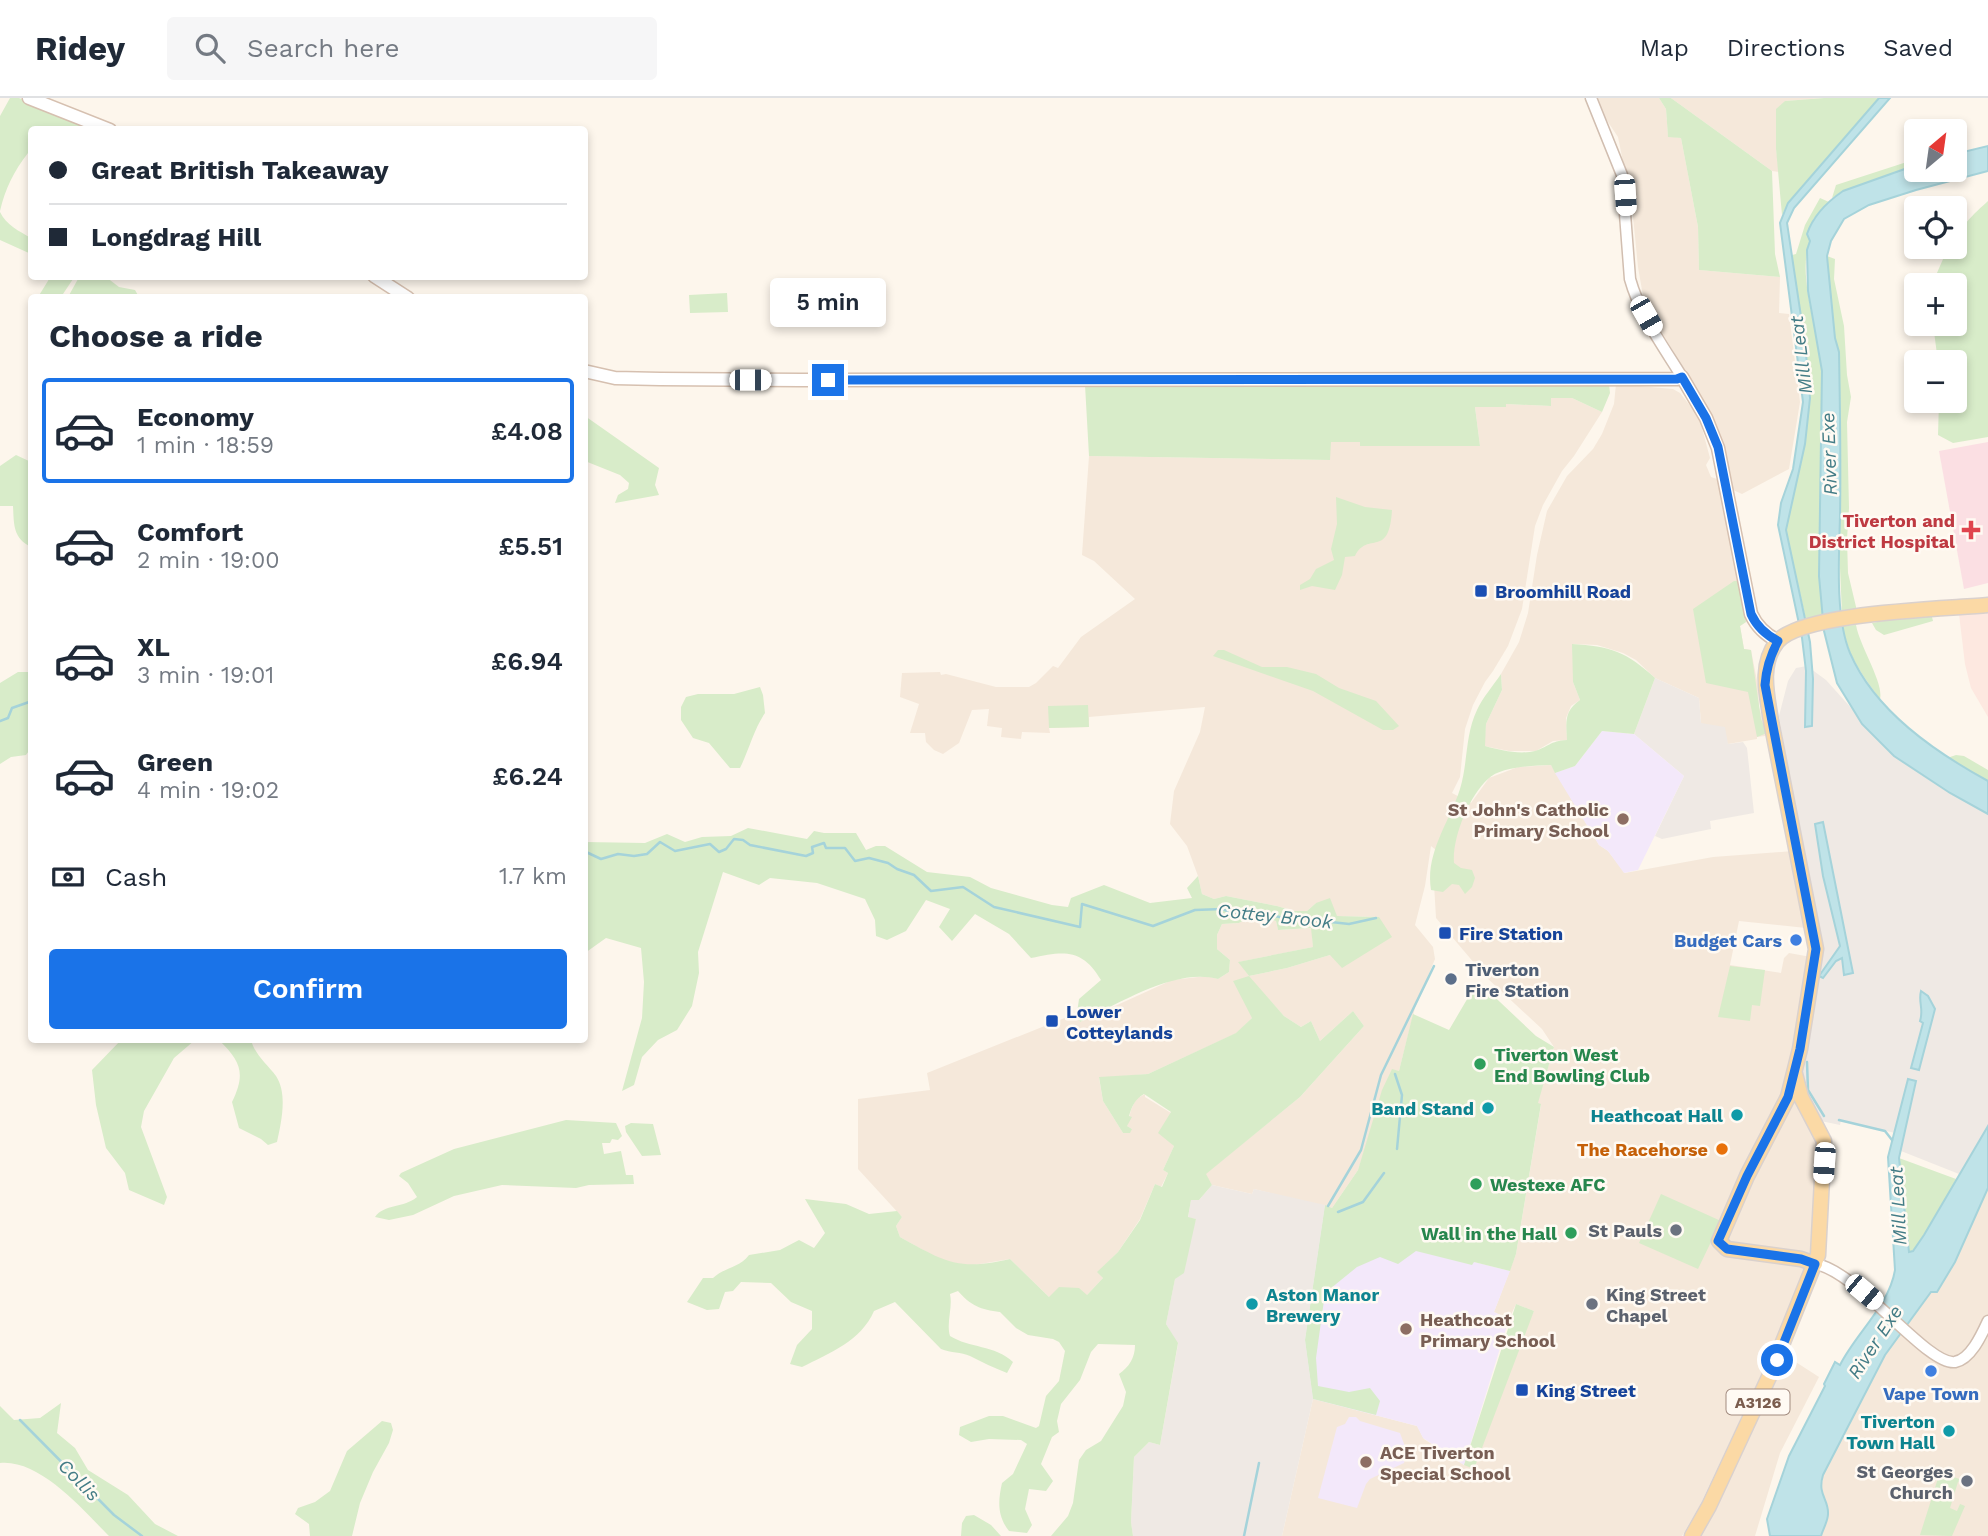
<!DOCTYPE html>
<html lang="en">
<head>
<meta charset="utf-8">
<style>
	:root { --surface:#fff; --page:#f6f6f7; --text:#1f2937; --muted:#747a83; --line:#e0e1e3; --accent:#1a73e8 }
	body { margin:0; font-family:"Work Sans",sans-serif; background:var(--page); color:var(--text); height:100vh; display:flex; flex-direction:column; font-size:26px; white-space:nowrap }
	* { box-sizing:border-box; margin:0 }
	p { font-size:23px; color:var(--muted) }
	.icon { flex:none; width:38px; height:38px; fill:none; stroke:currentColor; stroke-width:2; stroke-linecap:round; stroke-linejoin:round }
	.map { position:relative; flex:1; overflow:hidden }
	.sheet { position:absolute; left:28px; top:196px; width:560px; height:749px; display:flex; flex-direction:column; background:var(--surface); border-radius:7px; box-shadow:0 4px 10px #0003 }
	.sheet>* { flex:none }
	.top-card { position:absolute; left:28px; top:28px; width:560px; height:154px; border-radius:7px; box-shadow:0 4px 10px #0003; display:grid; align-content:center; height:154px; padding:0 21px; background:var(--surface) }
	.needle { width:46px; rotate:29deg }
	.buttons { position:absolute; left:1904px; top:21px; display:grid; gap:14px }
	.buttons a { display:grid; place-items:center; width:63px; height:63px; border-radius:7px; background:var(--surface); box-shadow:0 4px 10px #0003; font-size:35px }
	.end { position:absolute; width:32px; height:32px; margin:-16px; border:9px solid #1a73e8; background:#fff; box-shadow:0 0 0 4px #fff }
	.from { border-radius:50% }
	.bubble { position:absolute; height:49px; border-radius:7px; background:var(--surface); box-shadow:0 4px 10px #0003; font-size:23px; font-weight:600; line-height:49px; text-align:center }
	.car { position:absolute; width:21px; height:42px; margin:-21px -10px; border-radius:9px; box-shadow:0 0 5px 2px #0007; background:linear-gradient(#fff 24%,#345 0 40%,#fff 0 76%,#345 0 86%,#fff 0) }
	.top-card b { display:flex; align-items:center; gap:24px; height:66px; font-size:26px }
	.top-card b+b { border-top:2px solid var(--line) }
	.top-card i { width:18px; height:18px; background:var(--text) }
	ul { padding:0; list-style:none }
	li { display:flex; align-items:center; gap:21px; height:105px; margin:0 14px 10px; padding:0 7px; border:4px solid transparent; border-radius:7px }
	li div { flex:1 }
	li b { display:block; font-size:26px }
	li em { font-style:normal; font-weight:600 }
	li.selected { border-color:var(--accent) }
	li>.icon { width:63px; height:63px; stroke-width:1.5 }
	h2 { padding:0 21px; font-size:32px; line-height:84px }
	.pay { display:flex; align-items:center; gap:18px; height:77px; padding:0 21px; font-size:26px }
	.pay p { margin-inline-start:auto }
	.action { display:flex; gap:14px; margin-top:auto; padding:14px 21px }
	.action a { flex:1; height:80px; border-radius:7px; background:var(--accent); color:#fff; font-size:28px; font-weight:600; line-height:80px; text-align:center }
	header { display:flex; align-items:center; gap:42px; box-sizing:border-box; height:98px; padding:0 35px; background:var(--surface); border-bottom:2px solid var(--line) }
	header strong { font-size:33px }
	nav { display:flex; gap:38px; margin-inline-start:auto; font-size:24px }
	.search { width:490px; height:63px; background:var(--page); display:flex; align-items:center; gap:18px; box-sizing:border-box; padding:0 24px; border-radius:7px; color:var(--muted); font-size:26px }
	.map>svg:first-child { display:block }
	.residential { fill:#f5e8da }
	.commercial { fill:#fde8e0 }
	.industrial { fill:#efe9e4 }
	.education { fill:#f3e8fa }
	.medical { fill:#fbdfe3 }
	.green { fill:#d8ecc9 }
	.water { fill:#bfe3e8; stroke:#a5d3da; stroke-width:2 }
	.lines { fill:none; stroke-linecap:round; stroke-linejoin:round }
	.stream { stroke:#a5d3da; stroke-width:2.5 }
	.tertiary-casing { stroke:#d1beb0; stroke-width:13 }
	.secondary-casing { stroke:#d6c0b0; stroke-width:15 }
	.primary-casing { stroke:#dad1cd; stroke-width:17 }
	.tertiary { stroke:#fff; stroke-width:10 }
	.secondary { stroke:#fff; stroke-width:12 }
	.primary { stroke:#fbd9a5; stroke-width:14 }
	.route { stroke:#1a73e8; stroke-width:9 }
	.health-dot { fill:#e0444e; stroke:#fffaf3; stroke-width:2.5 }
	.transit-dot { fill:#1a4fb4; stroke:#fffaf3; stroke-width:2.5 }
	.education-dot { fill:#8d6e63; stroke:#fffaf3; stroke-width:2.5 }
	.shop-dot { fill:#3f7fe0; stroke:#fffaf3; stroke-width:2.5 }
	.service-dot { fill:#5c6f8a; stroke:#fffaf3; stroke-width:2.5 }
	.leisure-dot { fill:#2e9e5b; stroke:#fffaf3; stroke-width:2.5 }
	.culture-dot { fill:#0f9aa8; stroke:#fffaf3; stroke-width:2.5 }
	.food-dot { fill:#e8710a; stroke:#fffaf3; stroke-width:2.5 }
	.worship-dot { fill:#6b7280; stroke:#fffaf3; stroke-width:2.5 }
	.labels { text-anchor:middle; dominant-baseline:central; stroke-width:5; stroke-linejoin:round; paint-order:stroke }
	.shield { fill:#fffaf3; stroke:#a28b7f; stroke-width:2 }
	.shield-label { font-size:16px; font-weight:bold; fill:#7a5c4d }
	.health-label { font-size:18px; font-weight:bold; fill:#be3a42; stroke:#fffaf3; text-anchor:end }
	.transit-label { font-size:18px; font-weight:bold; fill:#164399; stroke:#fffaf3; text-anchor:start }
	.education-label { font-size:18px; font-weight:bold; fill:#785e54; stroke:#fffaf3; text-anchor:start }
	.shop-label { font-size:18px; font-weight:bold; fill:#366cbe; stroke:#fffaf3; text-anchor:end }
	.service-label { font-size:18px; font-weight:bold; fill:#4e5e75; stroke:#fffaf3; text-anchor:start }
	.leisure-label { font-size:18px; font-weight:bold; fill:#27864d; stroke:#fffaf3; text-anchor:start }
	.culture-label { font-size:18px; font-weight:bold; fill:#0d838f; stroke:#fffaf3; text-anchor:end }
	.food-label { font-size:18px; font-weight:bold; fill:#c56008; stroke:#fffaf3; text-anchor:end }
	.worship-label { font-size:18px; font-weight:bold; fill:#5b616d; stroke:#fffaf3; text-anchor:end }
	.water-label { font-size:19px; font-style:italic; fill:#437c86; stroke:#fffaf3 }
</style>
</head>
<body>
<header>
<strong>Ridey</strong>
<div class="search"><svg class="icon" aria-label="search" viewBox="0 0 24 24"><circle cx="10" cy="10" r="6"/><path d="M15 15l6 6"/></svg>Search here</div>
<nav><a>Map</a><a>Directions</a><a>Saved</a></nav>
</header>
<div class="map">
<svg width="1988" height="1438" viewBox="0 0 1988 1438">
	<rect width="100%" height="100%" fill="#fdf6ec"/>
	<!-- residential -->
	<path class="residential" d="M1596 0H1659L1666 11 1668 38 1681 40 1698 129 1699 172 1780 179 1779 215 1789 216 1800 304 1789 371 1742 396 1733 392 1722 344 1716 326 1657 226 1654 210 1647 206 1643 198 1638 169 1632 108 1618 39 1604 18Z
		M1671 0H1824L1785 3 1776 51 1779 74 1772 73Z
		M1616 286 1673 291 1680 295 1699 319 1710 360 1706 367 1711 379 1717 381 1728 429 1746 524 1740 528 1744 551 1751 552 1758 588 1759 610 1766 629 1765 638 1757 639V641L1728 646 1701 625 1699 600 1655 580 1636 562 1623 555 1597 547 1573 546V584L1580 602 1571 608 1566 620 1567 642 1553 643 1536 653H1509L1484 648 1486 626 1502 592 1501 576 1519 544 1528 515 1537 457 1547 413 1567 378 1593 351 1602 336 1614 306Z
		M1550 300H1572L1602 314 1574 358 1562 373 1543 407 1535 428 1522 511 1508 548 1493 573 1485 584 1473 607 1465 631 1460 679 1452 695 1471 705 1489 680 1518 669 1551 667 1599 747 1608 753 1625 775 1713 759 1793 753 1806 830 1739 823 1730 867 1781 875 1784 860 1789 855 1811 859 1806 920 1823 1042 1816 1155 1806 1167 1764 1271 1700 1407 1682 1438H1282L1313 1301 1417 1328 1424 1341 1464 1367 1534 1213 1516 1206 1509 1221 1494 1214 1516 1156 1541 1007 1537 1006 1554 949 1542 931 1486 879 1436 820 1434 786 1441 756 1431 748 1425 788 1415 827 1433 849 1435 861 1415 910 1399 973 1392 972 1358 1072 1332 1110 1254 1091 1252 1096 1212 1087 1205 1076 1300 999 1364 928 1353 913 1320 943 1311 923 1301 929 1284 918 1249 879 1252 920 1237 935 1148 976 1099 980 1103 1003 1123 1035 1132 1031 1127 1028 1131 1012 1136 1001 1145 996V999L1171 1015 1169 1042 1174 1048 1163 1072 1168 1075 1161 1089 1155 1086 1140 1121 1118 1154 1098 1174 1103 1180 1087 1197 1049 1199 1010 1161 968 1168 953 1165 939 1161 900 1139 896 1128 902 1119 858 1071V1001L930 992 927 975 1077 915 1080 924 1172 882 1207 878 1218 881 1229 874 1230 862 1217 851V837L1222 826 1239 825 1254 817 1276 823 1278 832 1312 830 1313 849 1239 864 1249 878 1287 870 1330 857 1379 819 1337 818 1316 805 1307 813H1294L1277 808 1226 798 1214 801 1202 796 1198 778 1187 748 1170 726 1174 693 1200 634 1205 609 1089 619V629L1049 630 1050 635 1022 634 1021 641 1001 639 1002 630 987 628 989 611 972 612 959 645 943 656 934 652 926 644 925 635H910L919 606 900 599 902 575 940 574 941 577 946 576 996 589H1029L1036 585 1053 568 1058 570 1081 539 1135 501 1094 463 1082 457 1089 358 1329 362 1330 344H1360L1361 348H1480L1475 309H1505L1506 306 1550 308Z
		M1988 1090V1438H1821L1828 1417 1827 1408 1821 1395 1823 1377 1885 1257 1931 1194 1937 1193 1955 1164Z
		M1788 1259 1819 1279 1780 1355 1755 1438H1700Z"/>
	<!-- commercial -->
	<path class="commercial" d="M1988 513V619L1971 590 1965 566 1959 516Z"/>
	<!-- industrial -->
	<path class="industrial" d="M1807 568 1826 582 1853 612 1862 626 1894 658 1949 695 1988 716V1028L1959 1076 1901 1053 1903 1043 1895 1035 1841 1022 1840 1027 1821 1023 1804 995 1800 966 1822 841 1801 746 1779 618 1788 583 1796 570Z
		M1655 580 1699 600 1701 625 1725 629 1728 646 1743 644 1747 650 1754 715 1710 723 1711 731 1662 741 1655 738 1684 678 1634 636Z
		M1212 1087 1252 1096 1254 1091 1325 1107 1305 1242 1313 1301 1282 1438H1133L1131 1424 1134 1359 1149 1344 1160 1347 1178 1246 1166 1226 1175 1181 1196 1121 1188 1120 1191 1101 1199 1102Z"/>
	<!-- education -->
	<path class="education" d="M1602 633 1634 636 1684 678 1638 772 1624 775 1608 753 1599 747 1555 675 1575 668Z
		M1325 1107 1415 1149 1510 1173 1494 1214 1509 1221 1464 1367 1423 1340 1417 1328 1313 1301 1305 1242Z
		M1349 1319H1356L1360 1323 1400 1335 1407 1354 1404 1365 1370 1381 1366 1386 1357 1410 1318 1400 1337 1329 1345 1326Z"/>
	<!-- medical -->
	<path class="medical" d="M1988 344V485L1964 491 1939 353Z"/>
	<!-- green -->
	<path class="green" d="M10 0H19L94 31 32 32 31 55H28C14 73 5 91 0 113V18Z
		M1659 0H1671L1772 73 1775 156 1780 179 1699 172 1698 129 1681 40 1668 39 1666 11Z
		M1824 0H1879L1788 105 1782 117 1776 51V11L1785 3Z
		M1916 61V67L1843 93 1832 100 1836 87Z
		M1820 100 1829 104 1814 120 1807 136 1810 143C1796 178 1820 237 1822 275 1828 356 1816 438 1823 520L1806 522 1786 432 1805 346 1810 300 1805 245 1792 163V157L1796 156 1805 127Z
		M1988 103V339L1953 345 1938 337 1939 303H1955V264H1938L1933 226H1955V187H1933V184L1947 152 1950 149H1955C1955 132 1976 114 1988 103Z
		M0 114C6 127 19 133 31 140V156L0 142Z
		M1827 158 1835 161 1834 181 1844 228 1847 277 1851 299 1847 324 1849 410 1847 441 1848 475 1857 513 1842 516 1839 447V254L1835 240Z
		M51 178 69 179 73 181 61 199H38Z
		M75 179H106L119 189 135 192 139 199H68L78 181Z
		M727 195 728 214 690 215 689 197Z
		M1609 286 1610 295 1602 314 1572 300H1551V308L1506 306V309H1475L1480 348H1360V344H1331L1330 362 1089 358 1085 287Z
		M585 318 659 370 655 387 659 397 615 405 618 397 628 391 629 385 620 377 585 363Z
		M16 357 31 364V449C13 440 14 427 13 408H0V368Z
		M1336 399 1365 409 1392 412C1389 462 1368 432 1355 458L1345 459 1342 477 1335 492 1312 488 1300 492V487L1310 481 1316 471 1334 462 1331 451 1337 426Z
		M1734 483H1739L1746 524 1740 528 1744 551 1751 552 1761 621 1767 635 1757 639 1748 594 1706 585 1693 511Z
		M1917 517 1932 519 1933 523 1884 537 1876 532 1872 525Z
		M1856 527C1860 549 1884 585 1880 601 1863 578 1847 557 1843 528Z
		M1572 546C1610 548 1627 554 1655 580L1634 636 1602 633 1575 668 1555 675 1551 667C1533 668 1501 668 1488 681 1469 698 1452 740 1454 765L1461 770 1472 772 1475 780 1472 789 1465 796 1459 787 1452 786 1443 794 1431 792C1425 755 1449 725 1460 691 1468 665 1465 637 1477 612 1483 599 1493 588 1501 576L1502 592 1486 626 1485 648C1500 652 1519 657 1535 653 1548 649 1550 643 1567 642 1566 624 1564 613 1580 602L1573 584Z
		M1218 552H1224L1262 569H1287L1316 576 1339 590 1376 603 1399 628 1393 632H1383L1313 593 1213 558Z
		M18 574H31V650L26 657 11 659 0 666V585Z
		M760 589 763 597 765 615C754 631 749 652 740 670H730L709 645 693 640 681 622V609L686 599 698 596H734Z
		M1088 607 1089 629 1049 630 1048 608Z
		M1956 657 1964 658 1988 672V683L1947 660Z
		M748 730 807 741 814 733 824 735H856L866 752 876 748H885L927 774 970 779 991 790 1052 807 1068 809 1071 800 1104 787 1150 805 1192 800 1187 790 1198 778 1202 796 1214 801 1226 798 1277 808 1294 813H1307L1316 805 1330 800 1337 818 1379 819 1392 839 1342 870 1330 857 1287 870 1249 878 1238 864 1313 849 1311 830 1278 832 1276 823 1254 817 1239 825 1222 826 1217 837V851L1230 862 1229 874 1218 881C1176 869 1118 906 1080 924L1077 915 1079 901 1101 882C1082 850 1064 853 1031 860L1009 836 975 816 952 843 939 829 950 811 926 802 906 833 887 842 876 838 875 822 865 801 817 785 770 780 759 787 723 774 698 854 699 875 692 908 677 932 658 942 642 959 634 987 622 993 642 920 644 884 641 850 606 840 585 855V744L645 745 667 736 685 744 702 739 731 738Z
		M1730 868 1765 872 1760 908 1752 907 1750 923 1718 919Z
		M1249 878 1284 918 1301 929 1311 923 1320 943 1353 913 1364 928 1300 999 1206 1076 1212 1087 1199 1102H1191L1188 1119 1196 1121 1184 1175 1175 1181 1166 1226 1178 1245 1160 1347 1149 1344 1134 1359 1131 1424 1133 1438H1051L1068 1418 1073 1405 1079 1362 1086 1352 1101 1343 1123 1308 1126 1294 1119 1276C1129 1269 1135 1260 1135 1247L1098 1246 1091 1254 1080 1282 1061 1306 1057 1323 1059 1334 1052 1339 1041 1366 1053 1383 1046 1393 1029 1391 1025 1411 1032 1427 1027 1435 1009 1433C997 1418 998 1403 1002 1385L1013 1376 1027 1346 1021 1342 989 1341 971 1344 959 1337 960 1329 989 1318H1003L1036 1330 1039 1328 1046 1298 1059 1283 1065 1253 1059 1244 1053 1241 1028 1237 1016 1230 1000 1214C981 1212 970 1207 958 1193L950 1196C953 1210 946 1224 950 1238 969 1250 995 1247 1013 1264L1007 1275C994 1270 982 1264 970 1258 961 1254 951 1255 941 1251L895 1204 874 1213C861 1243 830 1255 802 1269L790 1266 797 1247 812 1231V1213L791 1204 771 1185 741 1184 733 1193 725 1194 719 1211 707 1212 687 1204 703 1180H713C725 1169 739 1170 749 1157L780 1152 799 1142 814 1150 825 1135 805 1101 846 1106 869 1116 897 1113 902 1119 896 1128 900 1139C945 1164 958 1173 1010 1161L1049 1199 1059 1189 1079 1190 1087 1197 1103 1180 1097 1174 1118 1154 1140 1122 1155 1086 1162 1089 1168 1075 1163 1072 1174 1048 1158 1035 1171 1014 1144 996C1135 1001 1132 1008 1129 1018L1132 1019 1127 1028 1132 1031 1130 1035H1123L1103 1003 1099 979 1148 976 1236 935 1252 920 1233 883Z
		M1476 886 1482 887 1536 938 1554 949 1538 1005 1541 1006 1516 1156 1510 1173 1474 1164 1472 1167 1416 1153 1398 1166 1380 1159 1357 1169 1325 1195 1316 1260 1318 1288 1349 1294 1370 1290 1380 1303 1376 1317 1313 1301 1305 1242 1325 1107 1332 1110 1358 1072 1382 992 1392 971 1399 973 1413 916 1449 932Z
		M121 942H195L174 960 144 1013 141 1029 167 1099 164 1107 129 1092 125 1075 106 1050 96 1007 92 972Z
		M219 942H251C255 957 267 966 276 978 288 996 281 1025 277 1044L268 1047 261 1041 239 1030 232 1004C246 975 241 964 219 942Z
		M566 1022 616 1025 622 1038 618 1042 612 1041 610 1045H602L604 1056 621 1053 626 1077H633L634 1086 589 1087 576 1090 502 1087 454 1098 413 1117 389 1122 375 1119C384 1106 404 1110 417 1099L408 1085 399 1078 401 1075 454 1051Z
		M631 1025 653 1026 661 1057 642 1058 626 1034 625 1028Z
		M1899 1060 1956 1081C1948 1096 1922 1149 1909 1155Z
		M1661 1096 1721 1123 1698 1171 1639 1145Z
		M1516 1206 1534 1213 1474 1371 1464 1367Z
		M61 1305 57 1335 75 1350 88 1372 128 1397 155 1426 178 1438H109C83 1412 40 1361 0 1365V1308L14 1322 40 1320Z
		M382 1323 391 1325 393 1332 389 1345 373 1374 360 1405 352 1438H310L309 1426 295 1416 298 1410 315 1404 330 1393 347 1353Z
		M1944 1372 1943 1375 1962 1382 1958 1384 1950 1410 1957 1413 1960 1406 1965 1408 1952 1438 1920 1437 1940 1374Z
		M974 1417 991 1427 1001 1438H961L962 1425 966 1418Z"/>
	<!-- water -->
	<path class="water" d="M1879 0H1890L1794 110 1787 125 1805 245 1810 300 1805 346 1786 432 1810 544 1813 581 1812 628 1805 629 1806 573 1802 540 1778 427 1781 405 1793 371 1803 304 1780 125 1788 105Z
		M1988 48V73L1916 92 1869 107 1844 121 1831 143 1827 158 1835 240 1839 254C1840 309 1841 364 1840 418 1839 458 1835 520 1850 555 1875 613 1935 654 1988 683V716L1950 695 1894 658 1862 626 1837 585 1824 533 1819 478 1822 273 1808 193 1807 152 1810 143 1807 136C1813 118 1827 104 1843 93L1916 67V72H1955V56Z
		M1823 724 1853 875 1844 877 1842 860 1836 863 1823 880 1819 878 1840 848 1823 778 1815 726Z
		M1921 893 1928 898 1935 911 1919 972 1911 970 1923 925 1920 923C1924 911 1918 904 1921 893Z
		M1908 981 1916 983 1899 1060 1909 1154 1913 1153 1924 1137 1988 1028V1090L1955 1164 1937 1194H1931L1885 1257 1823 1377C1817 1397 1829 1401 1828 1416 1828 1423 1823 1431 1821 1438H1770L1767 1421 1789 1358 1825 1288 1824 1286 1835 1264 1840 1267C1856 1235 1889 1208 1895 1172L1888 1059Z"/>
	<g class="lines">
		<!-- stream -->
		<path class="stream" d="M0 623 8 620 12 610 32 603
			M584 753 601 761 618 756 634 758 647 756 660 744 675 753 710 746 719 754 726 751 734 741 743 742 750 747 806 758 813 755 812 749 824 745 826 750H845L855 763 869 760 888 765 897 771 914 777 931 793 963 789 994 809 1080 829 1082 806 1153 828 1195 812 1222 811 1233 815 1251 813 1289 821 1301 818 1313 822 1349 826 1376 820
			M1807 964 1808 992 1824 1018
			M1395 976 1402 997 1397 1051
			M1839 1022 1885 1033 1892 1042
			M1328 1108 1361 1052 1381 977 1434 868
			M1338 1114 1363 1104 1384 1075
			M20 1322 114 1417 142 1438
			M1244 1438 1259 1365"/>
		<defs>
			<path id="tertiary" d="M1591 0 1622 77 1630 181C1640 217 1663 248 1682 279
				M1815 1166C1857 1172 1927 1268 1955 1264 1971 1261 1982 1236 1988 1223"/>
			<path id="secondary" d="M29 0 110 32
				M374 178 408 200
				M584 273 615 280 660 281 801 282 1677 281 1682 279 1706 320 1718 350 1751 516C1757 529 1766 537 1778 543"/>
			<path id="primary" d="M1815 1166 1801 1161 1727 1151 1719 1143 1747 1078 1788 999 1800 951 1816 851 1771 623C1767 597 1759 567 1777 544 1801 514 1947 511 1988 507
				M1692 1438 1709 1408 1769 1279 1818 1157 1824 1043 1801 999 1795 976"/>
		</defs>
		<!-- tertiary casing -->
		<use href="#tertiary" class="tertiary-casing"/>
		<!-- secondary casing -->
		<use href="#secondary" class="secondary-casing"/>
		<!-- primary casing -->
		<use href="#primary" class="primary-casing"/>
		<!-- tertiary -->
		<use href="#tertiary" class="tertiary"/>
		<!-- secondary -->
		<use href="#secondary" class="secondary"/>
		<!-- primary -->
		<use href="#primary" class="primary"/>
	</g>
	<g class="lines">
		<!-- route -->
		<path class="route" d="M828 282 1677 281 1682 279 1706 320 1718 349 1751 516C1757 529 1766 537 1778 543 1770 558 1766 571 1765 587L1816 851 1800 951 1788 999 1747 1078 1718 1143 1727 1151 1801 1161 1815 1166 1777 1262"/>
	</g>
	<!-- markers -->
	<path class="health-dot" d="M1967.5 421.5h7v7h7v7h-7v7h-7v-7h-7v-7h7z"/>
	<g class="transit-dot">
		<rect x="1474" y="486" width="14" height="14" rx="3.5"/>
		<rect x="1438" y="828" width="14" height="14" rx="3.5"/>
		<rect x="1045" y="916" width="14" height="14" rx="3.5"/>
		<rect x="1515" y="1285" width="14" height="14" rx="3.5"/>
	</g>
	<g class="education-dot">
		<circle cx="1623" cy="721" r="7"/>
		<circle cx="1406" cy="1231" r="7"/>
		<circle cx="1366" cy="1364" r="7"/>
	</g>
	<g class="shop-dot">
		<circle cx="1796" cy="842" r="7"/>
		<circle cx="1931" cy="1273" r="7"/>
	</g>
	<circle class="service-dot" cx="1451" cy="881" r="7"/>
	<g class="leisure-dot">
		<circle cx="1480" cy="966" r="7"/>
		<circle cx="1476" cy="1086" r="7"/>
		<circle cx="1571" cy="1135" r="7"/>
	</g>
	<g class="culture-dot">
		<circle cx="1488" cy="1010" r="7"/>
		<circle cx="1737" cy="1017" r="7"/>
		<circle cx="1252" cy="1206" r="7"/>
		<circle cx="1949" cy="1333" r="7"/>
	</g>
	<circle class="food-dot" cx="1722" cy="1051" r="7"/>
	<g class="worship-dot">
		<circle cx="1676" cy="1132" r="7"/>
		<circle cx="1592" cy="1206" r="7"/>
		<circle cx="1967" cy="1383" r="7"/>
	</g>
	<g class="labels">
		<!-- shield labels -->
		<rect class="shield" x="1726.5" y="1291.5" width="63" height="25" rx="5"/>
		<g class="shield-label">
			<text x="1758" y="1304">A3126</text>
		</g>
		<!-- health labels -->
		<g class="health-label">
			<text x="1955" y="422">Tiverton and<tspan x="1955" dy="21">District Hospital</tspan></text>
		</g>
		<!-- transit labels -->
		<g class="transit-label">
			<text x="1495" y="493">Broomhill Road</text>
			<text x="1459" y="835">Fire Station</text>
			<text x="1066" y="913">Lower<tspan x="1066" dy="21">Cotteylands</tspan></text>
			<text x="1536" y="1292">King Street</text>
		</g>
		<!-- education labels -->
		<g class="education-label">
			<text x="1609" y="711" text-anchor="end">St John's Catholic<tspan x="1609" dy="21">Primary School</tspan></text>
			<text x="1420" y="1221">Heathcoat<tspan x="1420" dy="21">Primary School</tspan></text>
			<text x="1380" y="1354">ACE Tiverton<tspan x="1380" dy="21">Special School</tspan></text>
		</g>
		<!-- shop labels -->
		<g class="shop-label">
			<text x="1782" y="842">Budget Cars</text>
			<text x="1931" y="1295" text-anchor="middle">Vape Town</text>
		</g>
		<!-- service labels -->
		<g class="service-label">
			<text x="1465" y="871">Tiverton<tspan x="1465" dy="21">Fire Station</tspan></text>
		</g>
		<!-- leisure labels -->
		<g class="leisure-label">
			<text x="1494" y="956">Tiverton West<tspan x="1494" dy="21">End Bowling Club</tspan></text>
			<text x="1490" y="1086">Westexe AFC</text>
			<text x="1557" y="1135" text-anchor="end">Wall in the Hall</text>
		</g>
		<!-- culture labels -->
		<g class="culture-label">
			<text x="1474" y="1010">Band Stand</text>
			<text x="1723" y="1017">Heathcoat Hall</text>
			<text x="1266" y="1196" text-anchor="start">Aston Manor<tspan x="1266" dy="21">Brewery</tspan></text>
			<text x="1935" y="1323">Tiverton<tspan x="1935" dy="21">Town Hall</tspan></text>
		</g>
		<!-- food labels -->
		<g class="food-label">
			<text x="1708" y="1051">The Racehorse</text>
		</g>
		<!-- worship labels -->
		<g class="worship-label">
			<text x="1662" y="1132">St Pauls</text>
			<text x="1606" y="1196" text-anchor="start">King Street<tspan x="1606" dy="21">Chapel</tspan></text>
			<text x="1953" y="1373">St Georges<tspan x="1953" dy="21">Church</tspan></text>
		</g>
		<!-- water labels -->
		<g class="water-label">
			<text transform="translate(1801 257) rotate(-97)">Mill Leat</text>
			<text transform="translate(1829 356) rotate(-92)">River Exe</text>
			<text transform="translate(1275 818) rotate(6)">Cottey Brook</text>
			<text transform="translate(1898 1108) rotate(-93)">Mill Leat</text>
			<text transform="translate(1875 1244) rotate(-57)">River Exe</text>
			<text transform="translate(79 1382) rotate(45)">Collis</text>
		</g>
	</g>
</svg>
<div class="buttons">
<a><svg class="needle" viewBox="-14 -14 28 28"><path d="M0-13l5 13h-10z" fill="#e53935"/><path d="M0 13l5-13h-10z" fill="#747a83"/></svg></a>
<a><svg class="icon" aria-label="locate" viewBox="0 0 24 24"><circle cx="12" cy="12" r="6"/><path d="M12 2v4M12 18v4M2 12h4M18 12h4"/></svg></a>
<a>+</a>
<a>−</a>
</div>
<i class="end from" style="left:1777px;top:1262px"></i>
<i class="end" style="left:828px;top:282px"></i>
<div class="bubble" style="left:770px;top:180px;width:116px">5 min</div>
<i class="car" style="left:1625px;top:97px;rotate:176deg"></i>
<i class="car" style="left:1646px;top:218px;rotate:150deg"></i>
<i class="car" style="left:750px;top:282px;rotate:90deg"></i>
<i class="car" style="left:1824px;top:1065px;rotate:184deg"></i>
<i class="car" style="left:1864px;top:1194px;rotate:130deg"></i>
<div class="top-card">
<b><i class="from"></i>Great British Takeaway</b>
<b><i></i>Longdrag Hill</b>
</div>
<section class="sheet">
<h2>Choose a ride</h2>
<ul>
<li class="selected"><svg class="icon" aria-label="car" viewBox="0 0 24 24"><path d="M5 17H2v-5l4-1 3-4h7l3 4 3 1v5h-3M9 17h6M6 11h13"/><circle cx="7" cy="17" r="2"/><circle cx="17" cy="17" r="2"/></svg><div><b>Economy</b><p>1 min · 18:59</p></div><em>£4.08</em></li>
<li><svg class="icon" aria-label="car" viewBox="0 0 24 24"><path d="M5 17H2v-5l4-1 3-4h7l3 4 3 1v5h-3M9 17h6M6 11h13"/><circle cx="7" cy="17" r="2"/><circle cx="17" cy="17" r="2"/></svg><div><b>Comfort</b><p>2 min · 19:00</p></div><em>£5.51</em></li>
<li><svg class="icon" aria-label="car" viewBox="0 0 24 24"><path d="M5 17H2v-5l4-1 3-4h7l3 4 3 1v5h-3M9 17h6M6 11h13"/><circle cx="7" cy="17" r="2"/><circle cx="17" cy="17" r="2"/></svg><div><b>XL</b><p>3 min · 19:01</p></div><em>£6.94</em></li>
<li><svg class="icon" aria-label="car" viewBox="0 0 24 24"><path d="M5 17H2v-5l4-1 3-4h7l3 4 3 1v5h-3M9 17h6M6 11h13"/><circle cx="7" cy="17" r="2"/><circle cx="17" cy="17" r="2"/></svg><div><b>Green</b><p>4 min · 19:02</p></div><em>£6.24</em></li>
</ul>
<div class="pay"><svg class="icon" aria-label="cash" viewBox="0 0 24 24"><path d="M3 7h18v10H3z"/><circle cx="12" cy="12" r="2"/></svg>Cash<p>1.7 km</p></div>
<div class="action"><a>Confirm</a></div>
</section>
</div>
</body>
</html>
